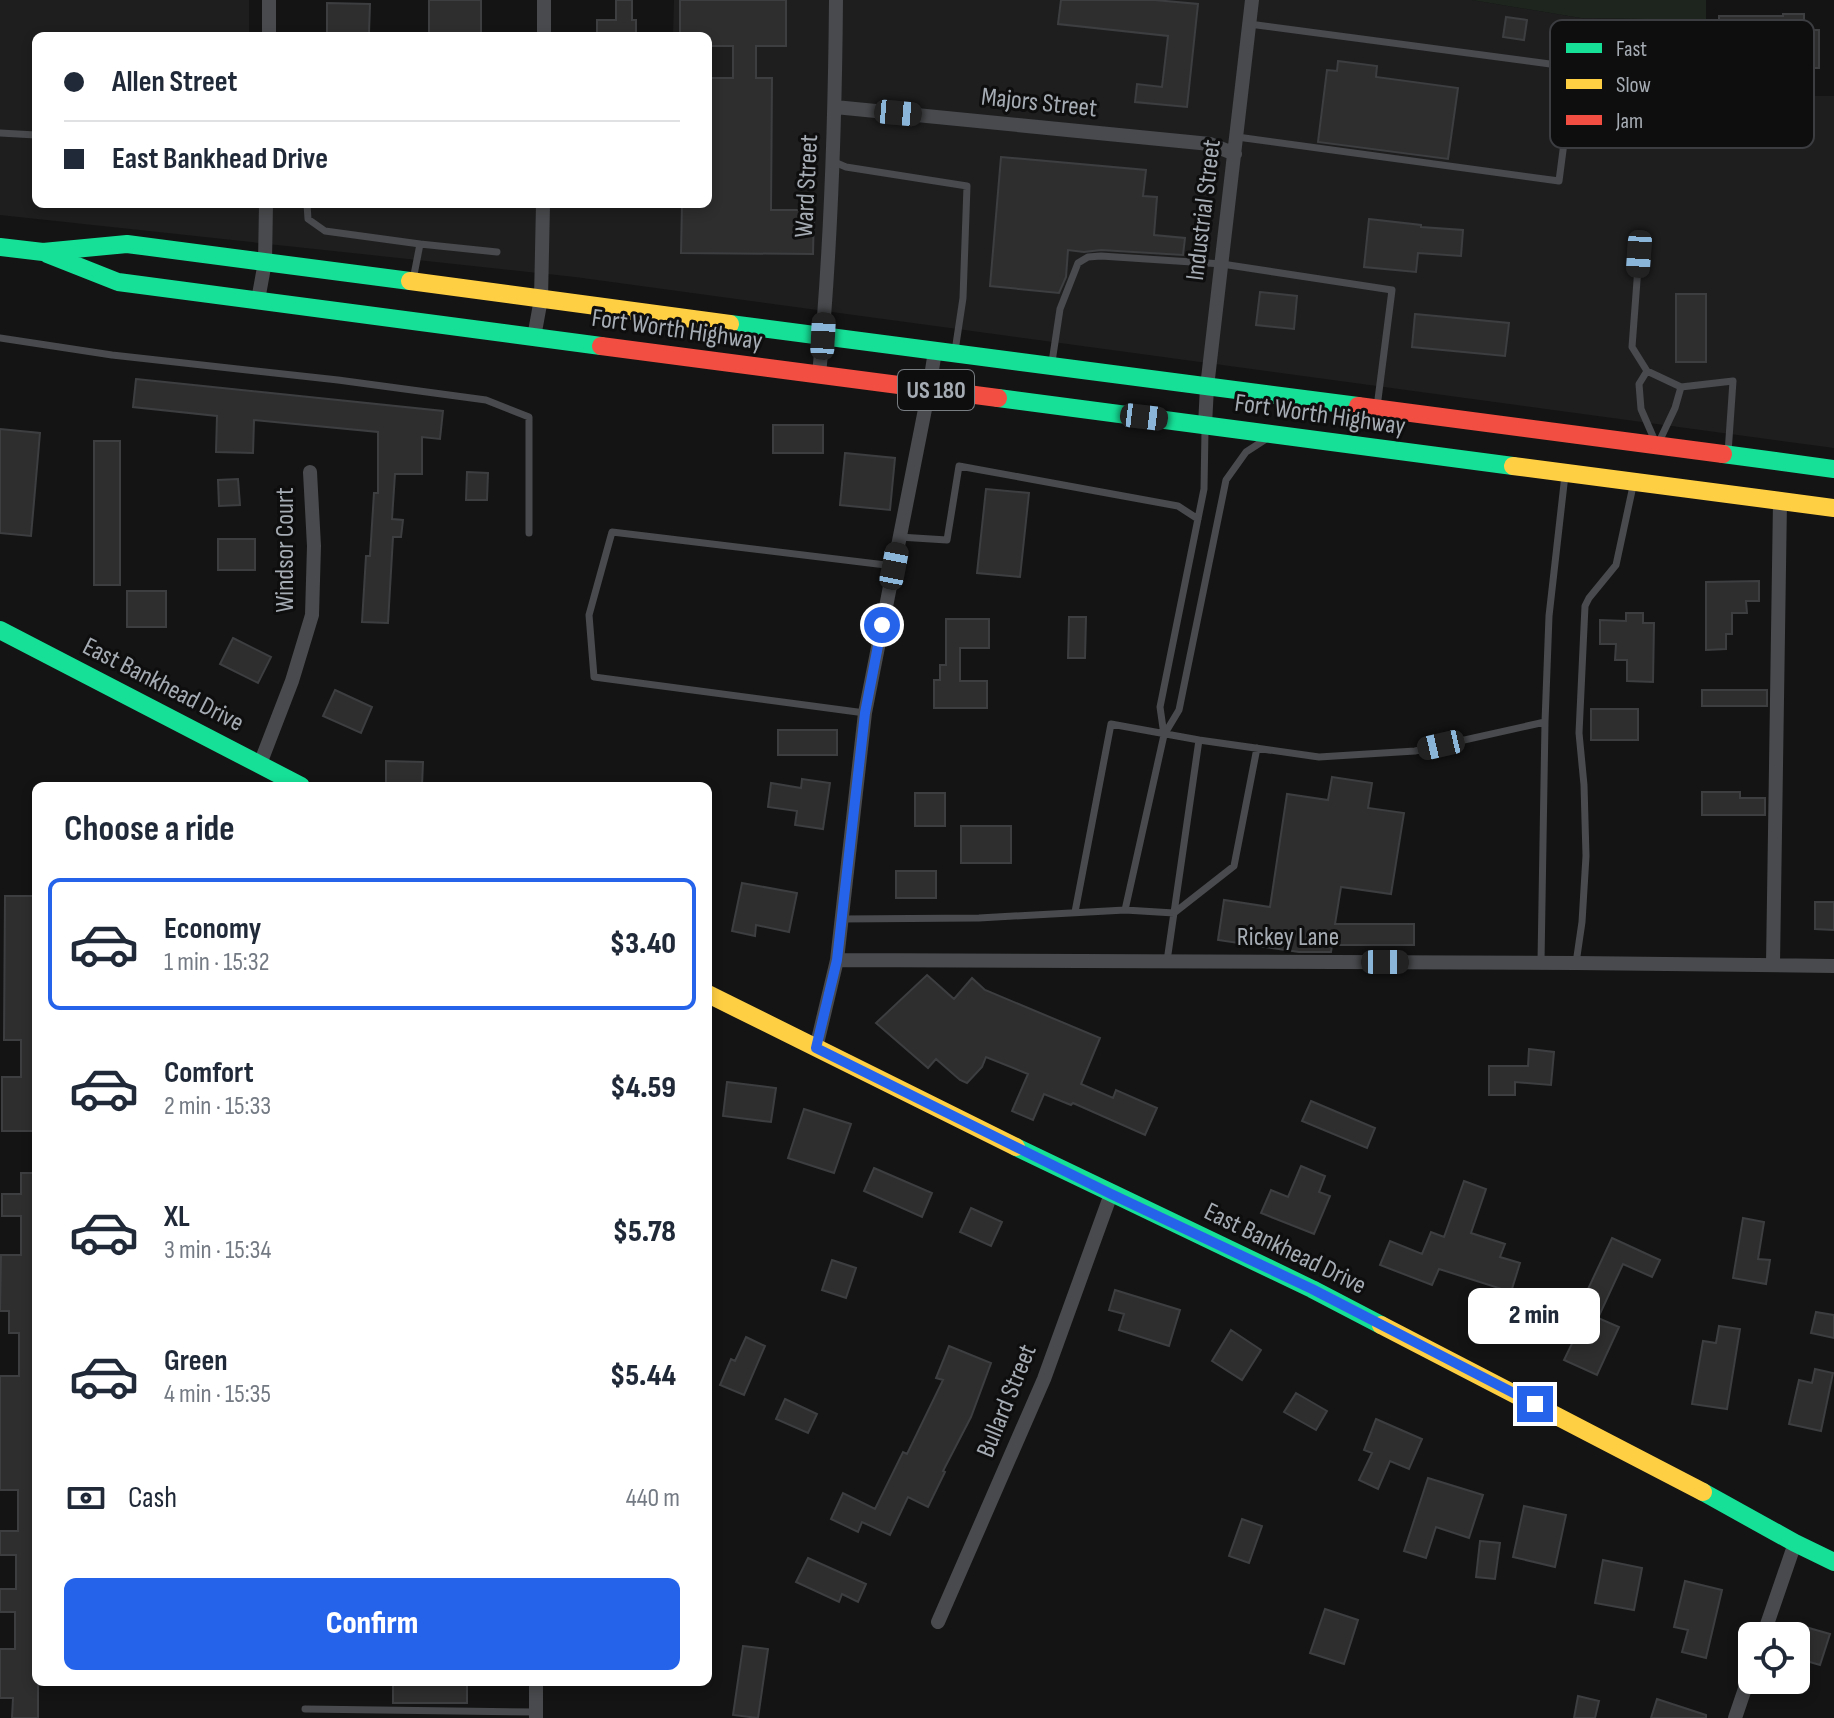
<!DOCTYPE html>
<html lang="en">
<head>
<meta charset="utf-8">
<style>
	:root { --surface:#fff; --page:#f2f2f3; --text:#1f2937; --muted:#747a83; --line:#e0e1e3; --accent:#2563eb }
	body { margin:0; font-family:"Sofia Sans Condensed",sans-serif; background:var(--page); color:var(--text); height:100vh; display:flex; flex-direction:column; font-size:30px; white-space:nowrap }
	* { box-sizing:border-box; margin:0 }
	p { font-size:26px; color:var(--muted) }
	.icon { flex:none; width:44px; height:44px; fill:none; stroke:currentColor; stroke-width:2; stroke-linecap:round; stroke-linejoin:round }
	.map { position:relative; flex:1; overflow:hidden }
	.sheet { position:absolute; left:32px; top:782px; width:680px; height:904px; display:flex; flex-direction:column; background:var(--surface); border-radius:12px; box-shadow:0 4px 12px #0003 }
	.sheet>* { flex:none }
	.banner { position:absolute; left:32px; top:32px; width:680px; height:176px; border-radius:12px; box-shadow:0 4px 12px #0003; display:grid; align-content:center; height:176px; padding:0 32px; background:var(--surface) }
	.tools { position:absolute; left:1738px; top:1622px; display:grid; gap:16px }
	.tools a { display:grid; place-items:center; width:72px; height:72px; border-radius:12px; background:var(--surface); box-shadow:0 4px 12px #0003; font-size:40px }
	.end { position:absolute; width:36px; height:36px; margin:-18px; border:10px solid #2563eb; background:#fff; box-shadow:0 0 0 4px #fff }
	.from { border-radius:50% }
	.bubble { position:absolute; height:56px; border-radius:12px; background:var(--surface); box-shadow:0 4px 12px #0003; font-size:26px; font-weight:800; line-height:56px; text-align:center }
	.car { position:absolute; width:24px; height:48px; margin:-24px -12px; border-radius:10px; box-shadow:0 0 6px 2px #0007; background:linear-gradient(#222 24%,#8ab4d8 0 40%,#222 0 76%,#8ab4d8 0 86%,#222 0) }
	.banner b { display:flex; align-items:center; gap:28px; height:76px; font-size:30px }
	.banner b+b { border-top:2px solid var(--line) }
	.banner i { width:20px; height:20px; background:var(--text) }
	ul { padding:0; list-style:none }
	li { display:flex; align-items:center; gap:24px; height:132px; margin:0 16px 12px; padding:0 16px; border:4px solid transparent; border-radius:12px }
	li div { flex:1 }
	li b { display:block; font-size:30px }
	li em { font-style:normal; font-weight:800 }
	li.current { border-color:var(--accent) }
	li>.icon { width:72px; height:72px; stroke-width:1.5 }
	h2 { padding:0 32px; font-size:36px; line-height:96px }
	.pay { display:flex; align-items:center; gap:20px; height:88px; padding:0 32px; font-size:30px }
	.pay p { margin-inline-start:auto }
	.button { display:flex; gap:16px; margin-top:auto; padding:16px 32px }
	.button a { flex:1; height:92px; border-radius:12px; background:var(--accent); color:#fff; font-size:32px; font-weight:800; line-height:92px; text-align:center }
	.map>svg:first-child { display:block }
	.built { fill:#1e1e1f }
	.green { fill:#1e241e }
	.building { fill:#2e2e2f; stroke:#3c3e40; stroke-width:2 }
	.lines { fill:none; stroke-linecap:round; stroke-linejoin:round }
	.lane { stroke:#484a4d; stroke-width:7 }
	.street { stroke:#484a4d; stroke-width:14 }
	.fast { stroke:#16e098; stroke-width:18 }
	.slow { stroke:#ffcf43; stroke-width:18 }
	.jam { stroke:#f24e42; stroke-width:18 }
	.route { stroke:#2563eb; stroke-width:10 }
	.labels { text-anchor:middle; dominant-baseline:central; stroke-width:6; stroke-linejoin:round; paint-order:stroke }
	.shield { fill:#0e0e0f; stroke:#787d82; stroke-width:2 }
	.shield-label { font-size:24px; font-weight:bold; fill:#a6acb3 }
	.street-label { font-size:26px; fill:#a6acb3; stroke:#0e0e0f }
	.key { fill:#0e0e0f; stroke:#3c3d40; stroke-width:2 }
	.key-label { font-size:22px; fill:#a6acb3 }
</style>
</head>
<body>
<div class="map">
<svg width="1834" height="1718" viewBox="0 0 1834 1718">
	<rect width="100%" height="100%" fill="#141414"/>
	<!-- built -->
	<path class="built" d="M0 0H249V36H36V204H708V36H673L674 0H1472L1581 18 1706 20V96H1834V448L575 277 0 215Z"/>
	<!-- green -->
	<path class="green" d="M1472 0H1706V20L1581 18Z"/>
	<!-- building -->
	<path class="building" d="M429 0H481V36H429Z
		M616 0H632V20H636V36H597V20H616Z
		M680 0H786V46H756V78H772L771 210H814L813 254 681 253 682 204H708V78H733V46H708V36H680Z
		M1061 0H1155L1198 4 1187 107 1135 102 1137 84 1162 87 1168 36 1058 24Z
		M327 3 370 4 369 33H357V36H327Z
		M1783 14H1804V30H1819V68H1783V62H1719V16H1783Z
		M1506 17 1527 20 1524 40 1503 37Z
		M1338 61 1377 66 1376 77 1458 88 1448 159 1318 142 1327 70 1337 71Z
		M1001 157 1146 170 1143 196 1157 197 1154 235 1185 238 1183 255 1101 250 1084 252 1068 250 1066 277 1059 293 990 286Z
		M1369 219 1421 225V227L1463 230 1461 256 1418 253 1416 272 1364 267Z
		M1260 292 1297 296 1294 329 1256 325Z
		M1676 294H1706V362H1676Z
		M1415 314 1509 323 1505 356 1412 347Z
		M136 379 443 411 440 439 422 437V474H395L392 519 403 520 401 537H393L388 623 362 622 366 556H370L374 493H378V432L254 420 253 453 216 452 217 416 133 407Z
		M773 425H823V453H773Z
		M0 429 40 433 31 536 0 533Z
		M94 441H120V585H94Z
		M845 453 895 458 890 510 840 505Z
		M467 472 488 473 487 500H466Z
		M238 479 240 505 219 506 218 480Z
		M986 489 1029 493 1020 577 977 573Z
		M218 539H255V570H218Z
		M1759 581V601H1746L1747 613H1732V634H1726V649L1706 650V582Z
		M127 591H166V627H127Z
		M1626 613H1643V623H1654L1653 682 1627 681V660H1615L1616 644H1600V620L1626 621Z
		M1069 617H1086L1085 658H1068Z
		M946 619H989V648H960V681H987V708H934V680H940V665H946Z
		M233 638 271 657 258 683 220 664Z
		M335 690 372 707 361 733 323 716Z
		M1702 690H1767V706H1702Z
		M1591 709H1638V740H1591Z
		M778 730H837V755H778Z
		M386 761 423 762 422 786H386Z
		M1332 777 1372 783 1368 808 1404 813 1391 894 1341 887 1335 924H1414V945H1332L1331 952H1299L1218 940 1224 900 1270 907 1287 794 1328 800Z
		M802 779 830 783 823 829 795 825 797 811 768 807 771 783 801 788Z
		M1702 792H1740V798H1765V815H1702Z
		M915 793H945V826H915Z
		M961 826H1011V863H961Z
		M896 871H936V898H896Z
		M742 883 797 893 789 932 756 925 755 936 732 931Z
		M5 896H36V1131H2V1077H21V1040H4Z
		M1815 902H1834V930L1815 929Z
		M927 975 954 999 972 978 985 990 1100 1038 1081 1084 1113 1098 1116 1090 1157 1108 1145 1135 1073 1103 1071 1105 1044 1094 1033 1120 1012 1111 1028 1074 986 1057 982 1067 967 1083 960 1080 936 1059 928 1068 876 1023Z
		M1529 1049 1554 1052 1551 1085 1515 1082V1095H1489V1066H1528Z
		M727 1082 776 1088 771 1122 723 1116Z
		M1311 1101 1375 1128 1367 1148 1302 1121Z
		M804 1109 851 1124 834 1173 788 1158Z
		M1301 1166 1325 1176 1319 1192 1330 1196 1314 1234 1261 1213 1271 1190 1288 1197Z
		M874 1168 932 1193 922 1217 864 1191Z
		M21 1173H36V1682H38V1718H12L13 1698H0V1649H15V1612H0V1589H16V1555H0V1531H18V1490H0V1376H19V1333H9V1311H0L1 1255H21V1216H2V1194H21Z
		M1464 1181 1486 1189 1471 1233 1505 1244 1500 1257 1520 1263 1511 1292 1439 1269 1432 1285 1380 1265 1390 1241 1422 1254 1431 1232 1444 1237Z
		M971 1208 1002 1222 991 1246 960 1232Z
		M1743 1218 1764 1222 1758 1259 1770 1260 1766 1284 1733 1278Z
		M1612 1238 1660 1260 1652 1277 1623 1264 1598 1318 1619 1327 1597 1375 1564 1360 1581 1325 1573 1321Z
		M832 1260 856 1268 846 1298 822 1290Z
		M1115 1290 1180 1310 1169 1346 1119 1330 1124 1314 1109 1310Z
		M1816 1312 1834 1315V1338L1811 1333Z
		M1719 1326 1740 1329 1727 1409 1692 1404 1703 1341 1716 1343Z
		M1231 1330 1261 1350 1242 1380 1212 1361Z
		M746 1337 765 1346 744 1395 720 1385 731 1359 735 1361Z
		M949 1346 991 1363 971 1417 943 1471 945 1472 928 1507 908 1497 890 1535 862 1522 858 1532 831 1519 843 1493 875 1509 903 1452 907 1454 943 1380 936 1378Z
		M1815 1369 1833 1373 1821 1431 1789 1424 1799 1380 1812 1383Z
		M1296 1393 1327 1411 1316 1430 1284 1412Z
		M785 1399 817 1414 808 1433 776 1419Z
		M1376 1419 1422 1439 1409 1469 1390 1461 1378 1489 1359 1480 1372 1453 1364 1450Z
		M1428 1478 1483 1495 1469 1538 1436 1527 1426 1558 1404 1551Z
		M1524 1506 1566 1515 1555 1567 1513 1557Z
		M1242 1519 1262 1526 1249 1563 1229 1556Z
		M1480 1541 1500 1543 1495 1579 1476 1577Z
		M808 1558 866 1584 858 1602 842 1594 839 1602 796 1582Z
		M1603 1560 1642 1568 1634 1610 1595 1603Z
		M1685 1581 1722 1590 1706 1658 1682 1652 1688 1630 1674 1627Z
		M1325 1609 1358 1620 1344 1664 1310 1653Z
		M1802 1626 1830 1634 1820 1665 1796 1658V1645Z
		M743 1646 768 1649 758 1718 733 1715Z
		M393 1682H467V1703H393Z
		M1578 1696 1599 1701 1595 1718H1574Z
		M1657 1699 1706 1715V1718H1651Z"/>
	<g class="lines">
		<!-- lane -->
		<path class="lane" d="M0 133 36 135
			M1237 137 1559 181 1565 135V66L1249 24
			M832 161 846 167 967 186 963 298 955 351
			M307 204 308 219 325 231 420 244 413 280
			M420 244 497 252
			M1639 254 1632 347 1647 371 1681 387 1675 408 1658 444
			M0 338 112 355 338 380 486 400 529 417V533
			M1052 362 1060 309 1078 263 1088 257 1101 256 1222 264 1392 290 1377 407
			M1647 371 1639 384 1641 409 1655 441
			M1681 387 1733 381 1728 453
			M1205 430 1204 489 1160 707 1164 735 1179 710 1226 480 1246 452 1266 439
			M899 537 947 540 959 466 1178 506 1198 519
			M865 713 594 677 589 615 612 532 894 566
			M1125 910 1174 913 1234 866 1257 748
			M1075 912 1111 724 1199 740
			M841 919 979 918 1125 910 1164 735
			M1167 961 1199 740 1319 757 1415 751 1545 722
			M1541 962 1545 722 1549 616 1565 475
			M1576 963 1582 922 1586 856 1584 785 1579 733 1585 606 1589 598 1616 565 1633 486
			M305 1709 536 1712"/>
		<!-- street -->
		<path class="street" d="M269 36V0
			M544 36V0
			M835 107 1210 144 1235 154
			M258 300 265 262 266 204
			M534 337 541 299 543 204
			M819 375C831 250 835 125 836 0
			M1205 425 1207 387 1252 0
			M260 764 292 681 312 615 314 546 310 472
			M837 960 1576 963 1834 966
			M1773 964 1780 501
			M816 1048 837 960 865 713 929 389 935 351
			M938 1622 1044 1379 1111 1194
			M1763 1636 1795 1543
			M536 1682V1718
			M1735 1718 1752 1668"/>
		<!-- fast -->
		<path class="fast" d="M0 247 43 252 127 244 410 281
			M47 254 118 282 601 346
			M730 324 1358 406
			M998 398 1513 466
			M1723 454 1834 469
			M0 630 301 786
			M1016 1147 1312 1289 1381 1325
			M1703 1492 1795 1543 1834 1562"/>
		<!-- slow -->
		<path class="slow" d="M410 281 730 324
			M1513 466 1834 508
			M708 994 1016 1147
			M1381 1325 1703 1492"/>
		<!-- jam -->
		<path class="jam" d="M601 346 998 398
			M1358 406 1723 454"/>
	</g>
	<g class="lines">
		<!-- route -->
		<path class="route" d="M882 625 865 713 837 960 816 1048 1111 1194 1312 1289 1535 1404"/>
	</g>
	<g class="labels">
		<!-- shield labels -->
		<rect class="shield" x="898" y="370" width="76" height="40" rx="6"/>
		<g class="shield-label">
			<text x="936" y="390">US 180</text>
		</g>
		<!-- street labels -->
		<g class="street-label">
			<text transform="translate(1039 103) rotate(6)">Majors Street</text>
			<text transform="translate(807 186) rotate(-87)">Ward Street</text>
			<text transform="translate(1204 210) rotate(-83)">Industrial Street</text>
			<text transform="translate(677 330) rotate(8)">Fort Worth Highway</text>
			<text transform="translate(1320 415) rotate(8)">Fort Worth Highway</text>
			<text transform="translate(285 550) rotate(-90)">Windsor Court</text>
			<text transform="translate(163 685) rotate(27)">East Bankhead Drive</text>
			<text x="1288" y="937">Rickey Lane</text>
			<text transform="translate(1285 1249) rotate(26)">East Bankhead Drive</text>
			<text transform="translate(1007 1401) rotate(-68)">Bullard Street</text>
		</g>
	</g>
	<!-- legend -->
	<rect x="1550" y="20" width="264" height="128" rx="12" class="key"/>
	<rect x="1566" y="43" width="36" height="10" fill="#16e098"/>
	<rect x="1566" y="79" width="36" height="10" fill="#ffcf43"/>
	<rect x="1566" y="115" width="36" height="10" fill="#f24e42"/>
	<g class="key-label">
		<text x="1616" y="56">Fast</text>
		<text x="1616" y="92">Slow</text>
		<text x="1616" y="128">Jam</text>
	</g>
</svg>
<div class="tools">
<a><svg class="icon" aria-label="locate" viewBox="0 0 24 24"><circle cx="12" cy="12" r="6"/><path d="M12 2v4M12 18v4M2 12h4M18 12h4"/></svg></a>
</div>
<i class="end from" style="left:882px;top:625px"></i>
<i class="end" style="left:1535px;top:1404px"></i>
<div class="bubble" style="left:1468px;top:1288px;width:132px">2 min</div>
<i class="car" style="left:898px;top:113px;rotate:95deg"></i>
<i class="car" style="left:1639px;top:254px;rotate:184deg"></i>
<i class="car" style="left:823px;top:336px;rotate:3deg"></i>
<i class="car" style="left:1144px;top:417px;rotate:97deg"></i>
<i class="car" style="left:894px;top:566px;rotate:11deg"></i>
<i class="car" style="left:1441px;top:745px;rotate:257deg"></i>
<i class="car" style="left:1385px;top:962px;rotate:90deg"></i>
<div class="banner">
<b><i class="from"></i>Allen Street</b>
<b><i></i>East Bankhead Drive</b>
</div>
<section class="sheet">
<h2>Choose a ride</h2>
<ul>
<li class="current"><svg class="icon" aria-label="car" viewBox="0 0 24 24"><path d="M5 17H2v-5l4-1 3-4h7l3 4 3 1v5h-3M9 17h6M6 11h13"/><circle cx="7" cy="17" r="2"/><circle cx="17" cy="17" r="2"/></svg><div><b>Economy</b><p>1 min · 15:32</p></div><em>$3.40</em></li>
<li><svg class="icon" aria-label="car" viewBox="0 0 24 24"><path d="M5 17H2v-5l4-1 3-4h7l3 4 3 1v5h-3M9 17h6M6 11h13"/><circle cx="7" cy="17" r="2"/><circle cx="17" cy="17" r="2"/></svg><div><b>Comfort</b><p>2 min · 15:33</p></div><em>$4.59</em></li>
<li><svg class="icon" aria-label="car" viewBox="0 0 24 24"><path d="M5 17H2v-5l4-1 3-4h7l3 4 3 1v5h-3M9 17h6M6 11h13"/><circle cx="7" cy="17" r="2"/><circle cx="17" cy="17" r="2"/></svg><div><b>XL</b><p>3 min · 15:34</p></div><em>$5.78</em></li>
<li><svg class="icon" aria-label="car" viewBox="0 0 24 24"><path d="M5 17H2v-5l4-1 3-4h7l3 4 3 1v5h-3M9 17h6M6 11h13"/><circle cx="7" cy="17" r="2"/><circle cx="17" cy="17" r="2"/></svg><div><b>Green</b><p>4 min · 15:35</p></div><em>$5.44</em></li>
</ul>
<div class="pay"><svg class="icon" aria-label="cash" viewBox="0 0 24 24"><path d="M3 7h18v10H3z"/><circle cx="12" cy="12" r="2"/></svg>Cash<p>440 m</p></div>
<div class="button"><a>Confirm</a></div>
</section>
</div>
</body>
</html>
